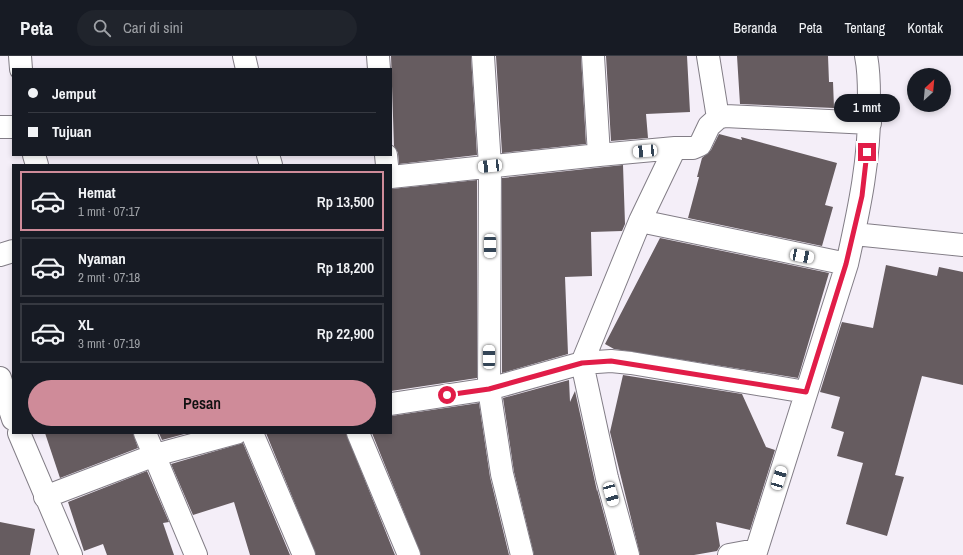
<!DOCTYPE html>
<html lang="id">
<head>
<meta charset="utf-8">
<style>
	:root { --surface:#171b24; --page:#20242c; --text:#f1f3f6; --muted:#9ea1a6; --line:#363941; --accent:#cf8b99 }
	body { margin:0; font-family:"Archivo Narrow",sans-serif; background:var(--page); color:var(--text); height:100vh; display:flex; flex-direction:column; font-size:15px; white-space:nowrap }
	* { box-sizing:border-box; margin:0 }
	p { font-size:13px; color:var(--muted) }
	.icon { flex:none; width:22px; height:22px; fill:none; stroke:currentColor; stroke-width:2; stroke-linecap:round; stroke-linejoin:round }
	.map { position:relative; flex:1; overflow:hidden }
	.details { position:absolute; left:12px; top:108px; width:380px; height:270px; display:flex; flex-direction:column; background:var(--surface); border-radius:0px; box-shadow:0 2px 6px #0003 }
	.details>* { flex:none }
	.hud { position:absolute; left:12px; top:12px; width:380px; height:88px; border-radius:0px; box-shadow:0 2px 6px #0003; display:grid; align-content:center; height:88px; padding:0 16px; background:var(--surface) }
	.needle { width:26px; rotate:26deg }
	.controls { position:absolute; left:907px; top:12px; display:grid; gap:8px }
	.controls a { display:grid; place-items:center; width:44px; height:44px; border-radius:50%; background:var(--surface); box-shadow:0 2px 6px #0003; font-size:20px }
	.end { position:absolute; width:18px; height:18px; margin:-9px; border:5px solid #e11d48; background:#fff; box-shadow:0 0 0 2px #fff }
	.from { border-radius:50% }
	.bubble { position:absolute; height:28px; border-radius:14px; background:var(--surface); box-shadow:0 2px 6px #0003; font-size:13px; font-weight:600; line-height:28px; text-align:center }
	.car { position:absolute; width:12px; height:24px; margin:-12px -6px; border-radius:5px; box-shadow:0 0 3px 1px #0007; background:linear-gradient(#fff 24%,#345 0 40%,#fff 0 76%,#345 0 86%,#fff 0) }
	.hud b { display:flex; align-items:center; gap:14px; height:38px; font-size:15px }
	.hud b+b { border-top:1px solid var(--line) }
	.hud i { width:10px; height:10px; background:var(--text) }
	ul { padding:7px 0 0; list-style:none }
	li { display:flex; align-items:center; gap:12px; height:60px; margin:0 8px 6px; padding:0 8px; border:2px solid var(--line); border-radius:0px }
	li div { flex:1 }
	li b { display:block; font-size:15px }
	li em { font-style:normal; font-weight:600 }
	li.active { border-color:var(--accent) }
	li>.icon { width:36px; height:36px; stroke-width:1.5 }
	.button { display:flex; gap:8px; margin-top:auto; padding:8px 16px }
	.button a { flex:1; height:46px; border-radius:24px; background:var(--accent); color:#111; font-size:16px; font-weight:600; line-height:46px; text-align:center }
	header { display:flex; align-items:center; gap:24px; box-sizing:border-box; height:56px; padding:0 20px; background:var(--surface); border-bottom:1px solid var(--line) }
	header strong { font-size:19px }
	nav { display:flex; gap:22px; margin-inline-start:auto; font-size:14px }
	.search { width:280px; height:36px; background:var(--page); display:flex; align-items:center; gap:10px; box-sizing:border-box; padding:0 14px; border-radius:22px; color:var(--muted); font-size:15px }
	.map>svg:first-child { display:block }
	.building { fill:#665c60 }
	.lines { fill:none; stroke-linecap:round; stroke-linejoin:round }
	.minor-casing { stroke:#827d86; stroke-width:24 }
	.minor { stroke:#fff; stroke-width:22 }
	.route { stroke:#e11d48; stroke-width:5 }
</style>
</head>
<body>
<header>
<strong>Peta</strong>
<div class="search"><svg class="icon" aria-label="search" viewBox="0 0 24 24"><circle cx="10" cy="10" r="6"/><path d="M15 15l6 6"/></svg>Cari di sini</div>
<nav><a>Beranda</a><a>Peta</a><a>Tentang</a><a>Kontak</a></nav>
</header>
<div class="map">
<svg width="963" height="499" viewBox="0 0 963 499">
	<rect width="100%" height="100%" fill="#f4eef8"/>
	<!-- building -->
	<path class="building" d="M391 0H471L477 99 399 108 398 97 394 90Z
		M496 0H581L586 88 502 97Z
		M606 0H687L690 56 646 58 648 82 611 85Z
		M737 0H828L829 26H833L834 52 740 48Z
		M719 78 742 84 741 81 837 107 825 149 833 151 822 190 688 162 699 121H697L702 102 711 94Z
		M623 109 625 168 622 175 591 176 592 220 565 221 568 298 502 317V122Z
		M477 124V322L391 335V133Z
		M660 182 829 217 798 322 614 293 605 288Z
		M886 209 937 220 939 211 963 216V329L922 320 895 419 904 421 887 480 846 468 863 407 837 400 844 376 831 372 840 341 820 336 842 266 873 272Z
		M623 319 742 338 766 391 775 394 750 474 716 466 720 490 717 495 694 499H640L610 376Z
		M569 324 570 346 575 335 597 435V433L615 499H534L514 416 503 342Z
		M479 347 490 421 509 499H421L372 377H391V360Z
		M45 377H133L138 392 60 422Z
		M159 377H188L162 384Z
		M266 377H346L395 499H316Z
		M243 387 290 499H250L234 446 193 459 171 408Z
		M147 415 169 466 163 467 174 499H107L103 488 84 495 68 446Z
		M0 466 35 473 30 499H0Z"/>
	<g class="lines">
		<defs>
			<path id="minor" d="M20 0 21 13
				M244 0 247 13
				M378 0 379 13
				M483 0 490 110 489 333 502 418 522 499
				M593 0 599 99
				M708 0 718 62
				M0 71H13
				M34 99 37 109
				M268 99 271 109
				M386 99 387 109
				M391 121 599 99 675 92H693L700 89 709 70 718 62 725 60 870 67
				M640 165 847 208
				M854 178 963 189
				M0 199 13 195
				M0 322 13 363
				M391 348 489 333 582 307 640 165 675 92
				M19 377 71 499
				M145 377 196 499
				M252 377 304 499
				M358 377 409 499
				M45 441 155 399 236 377
				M628 499 607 422 582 307 611 305 631 307 806 336
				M729 499 756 494
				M755 499 847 208C859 154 871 99 869 42 869 28 869 14 866 0"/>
		</defs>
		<!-- minor casing -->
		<use href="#minor" class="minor-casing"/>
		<!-- minor -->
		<use href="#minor" class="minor"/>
	</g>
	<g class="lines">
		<!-- route -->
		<path class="route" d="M447 339 489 333 582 307 611 305 806 336 846 208 862 140 867 96"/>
	</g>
</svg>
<div class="controls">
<a><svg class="needle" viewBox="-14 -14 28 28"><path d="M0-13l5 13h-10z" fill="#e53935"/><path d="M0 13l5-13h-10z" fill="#9ea1a6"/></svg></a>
</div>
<i class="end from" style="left:447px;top:339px"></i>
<i class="end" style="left:867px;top:96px"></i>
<div class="bubble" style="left:834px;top:38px;width:66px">1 mnt</div>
<i class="car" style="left:645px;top:95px;rotate:265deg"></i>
<i class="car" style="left:490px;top:110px;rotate:264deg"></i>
<i class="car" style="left:490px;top:190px;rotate:180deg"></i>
<i class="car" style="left:802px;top:200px;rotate:101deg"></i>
<i class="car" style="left:489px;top:301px;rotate:0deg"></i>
<i class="car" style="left:779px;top:422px;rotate:17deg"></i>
<i class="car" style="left:611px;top:438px;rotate:164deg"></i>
<div class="hud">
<b><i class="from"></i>Jemput</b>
<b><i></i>Tujuan</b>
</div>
<section class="details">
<ul>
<li class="active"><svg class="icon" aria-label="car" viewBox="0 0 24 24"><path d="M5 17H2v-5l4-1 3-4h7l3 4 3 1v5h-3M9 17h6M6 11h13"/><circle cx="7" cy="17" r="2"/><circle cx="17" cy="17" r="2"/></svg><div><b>Hemat</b><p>1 mnt · 07:17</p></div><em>Rp 13,500</em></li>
<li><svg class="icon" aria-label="car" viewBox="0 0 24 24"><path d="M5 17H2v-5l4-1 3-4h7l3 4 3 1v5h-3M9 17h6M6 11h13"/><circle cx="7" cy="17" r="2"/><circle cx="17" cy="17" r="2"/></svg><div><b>Nyaman</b><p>2 mnt · 07:18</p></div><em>Rp 18,200</em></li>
<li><svg class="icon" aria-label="car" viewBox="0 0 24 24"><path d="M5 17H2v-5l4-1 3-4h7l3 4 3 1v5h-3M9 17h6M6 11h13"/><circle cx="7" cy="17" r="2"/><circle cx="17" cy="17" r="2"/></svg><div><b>XL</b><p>3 mnt · 07:19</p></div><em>Rp 22,900</em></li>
</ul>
<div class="button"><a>Pesan</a></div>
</section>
</div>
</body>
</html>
